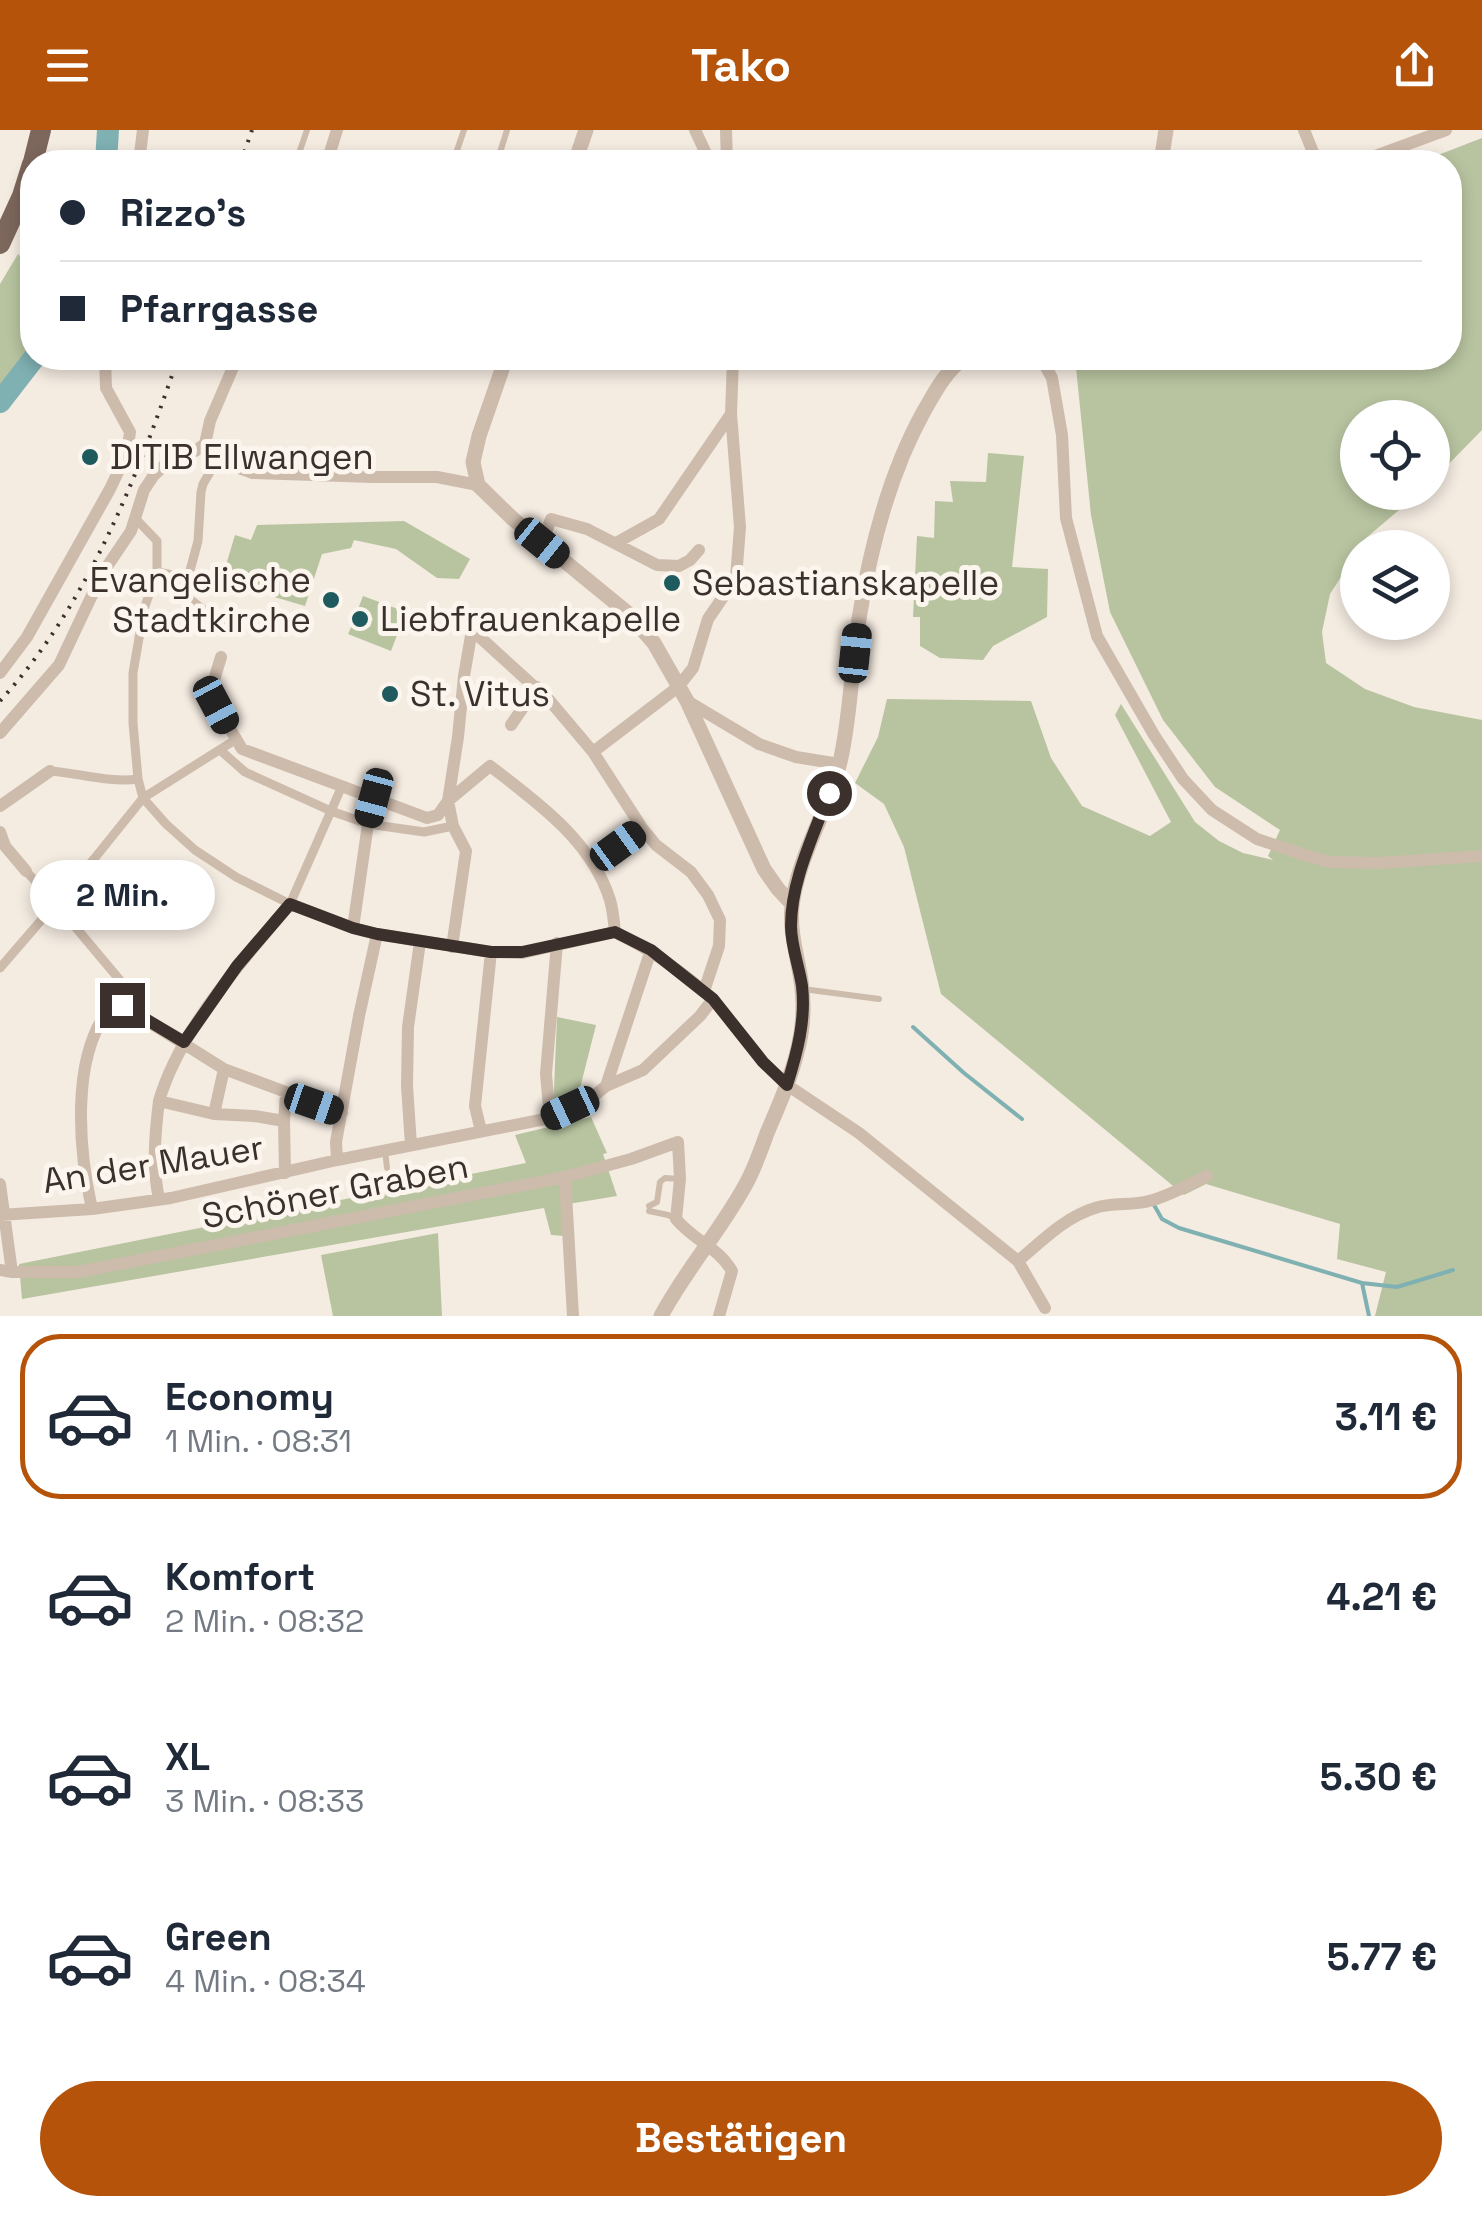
<!DOCTYPE html>
<html lang="de">
<head>
<meta charset="utf-8">
<style>
	:root { --surface:#fff; --page:#f6f6f7; --text:#1f2937; --muted:#747a83; --line:#e0e1e3; --accent:#b45309 }
	body { margin:0; font-family:"Space Grotesk",sans-serif; background:var(--page); color:var(--text); height:100vh; display:flex; flex-direction:column; font-size:38px; white-space:nowrap }
	* { box-sizing:border-box; margin:0 }
	p { font-size:32px; color:var(--muted) }
	.icon { flex:none; width:55px; height:55px; fill:none; stroke:currentColor; stroke-width:2; stroke-linecap:round; stroke-linejoin:round }
	.map { position:relative; height:1186px; overflow:hidden }
	.drawer { display:flex; flex-direction:column; background:var(--surface); flex:1 }
	.drawer>* { flex:none }
	.guide { position:absolute; left:20px; top:20px; width:1442px; height:220px; border-radius:40px; box-shadow:0 5px 15px #0003; display:grid; align-content:center; height:220px; padding:0 40px; background:var(--surface) }
	.controls { position:absolute; left:1340px; top:270px; display:grid; gap:20px }
	.controls a { display:grid; place-items:center; width:110px; height:110px; border-radius:50%; background:var(--surface); box-shadow:0 5px 15px #0003; font-size:50px }
	.end { position:absolute; width:45px; height:45px; margin:-22px; border:12px solid #3b302b; background:#fff; box-shadow:0 0 0 5px #fff }
	.from { border-radius:50% }
	.bubble { position:absolute; height:70px; border-radius:35px; background:var(--surface); box-shadow:0 5px 15px #0003; font-size:32px; font-weight:800; line-height:70px; text-align:center }
	.car { position:absolute; width:30px; height:60px; margin:-30px -15px; border-radius:12px; box-shadow:0 0 8px 2px #0007; background:linear-gradient(#222 24%,#8ab4d8 0 40%,#222 0 76%,#8ab4d8 0 86%,#222 0) }
	.guide b { display:flex; align-items:center; gap:35px; height:95px; font-size:38px }
	.guide b+b { border-top:2px solid var(--line) }
	.guide i { width:25px; height:25px; background:var(--text) }
	ul { padding:18px 0 0; list-style:none }
	li { display:flex; align-items:center; gap:30px; height:165px; margin:0 20px 15px; padding:0 20px; border:5px solid transparent; border-radius:40px }
	li div { flex:1 }
	li b { display:block; font-size:38px }
	li em { font-style:normal; font-weight:800 }
	li.on { border-color:var(--accent) }
	li>.icon { width:90px; height:90px; stroke-width:1.5 }
	.button { display:flex; gap:20px; margin-top:auto; padding:20px 40px }
	.button a { flex:1; height:115px; border-radius:60px; background:var(--accent); color:#fff; font-size:40px; font-weight:800; line-height:115px; text-align:center }
	header { display:flex; justify-content:space-between; align-items:center; height:130px; padding:0 40px; background:var(--accent); color:#fff; font-size:45px; font-weight:800 }
	.map>svg:first-child { display:block }
	.green { fill:#b8c4a0 }
	.lines { fill:none; stroke-linecap:round; stroke-linejoin:round }
	.stream { stroke:#7fb0b2; stroke-width:4 }
	.river { stroke:#7fb0b2; stroke-width:22 }
	.service { stroke:#cdbbac; stroke-width:6 }
	.pedestrian { stroke:#cdbbac; stroke-width:9 }
	.minor { stroke:#cdbbac; stroke-width:12 }
	.tertiary { stroke:#cdbbac; stroke-width:15 }
	.primary { stroke:#7d675c; stroke-width:20 }
	.rail { stroke:#3b302b; stroke-width:4; stroke-dasharray:2.5 8; stroke-linecap:butt }
	.route { stroke:#3b302b; stroke-width:12 }
	.poi-dot { fill:#1f5a5e; stroke:#fbf5ee; stroke-width:4 }
	.labels { text-anchor:middle; dominant-baseline:central; stroke-width:10; stroke-linejoin:round; paint-order:stroke }
	.poi-label { font-size:35px; fill:#3b302b; stroke:#fbf5ee; text-anchor:start }
	.street-label { font-size:35px; fill:#3b302b; stroke:#fbf5ee }
</style>
</head>
<body>
<header><svg class="icon" aria-label="menu" viewBox="0 0 24 24"><path d="M4 6h16M4 12h16M4 18h16"/></svg>Tako<svg class="icon" aria-label="share" viewBox="0 0 24 24"><path d="M12 15V3M7 8l5-5 5 5M5 13v7h14v-7"/></svg></header>
<div class="map">
<svg width="1482" height="1186" viewBox="0 0 1482 1186">
	<rect width="100%" height="100%" fill="#f4ebe1"/>
	<!-- green -->
	<path class="green" d="M1482 8V300L1433 350 1432 288H1358V362L1419 363 1366 408 1330 464 1322 502 1326 533 1365 559 1414 577 1482 590V1186H1375L1386 1142 1337 1129 1340 1094 1206 1054 1184 1065 941 864 904 717 884 674 855 653 878 607 887 569 1031 571 1051 628 1082 676 1150 706 1171 692 1115 585 1121 574 1195 692 1219 711 1243 723 1273 730 1268 726 1280 700 1215 657 1163 590 1110 482 1091 385 1075 228H1450V32H1420Z
		M18 124 30 136 32 142V218L0 264V154Z
		M988 323 1024 326 1012 437 1048 439 1047 487 993 516 983 530 940 528 920 516V487H913L917 406 934 408 935 371 953 372 950 351 986 352Z
		M404 391 470 429 459 449 437 448 396 419 354 410 351 418 322 424 305 476 244 458 245 453 223 445 235 405 251 410 257 395Z
		M363 466 406 482 391 521 348 504 353 493 357 495V498L359 496 362 497V500L371 496 369 494 373 489 371 488 370 482 358 479Z
		M557 887 596 895 577 970 553 983Z
		M591 987 607 1023 603 1024 617 1066 562 1075 565 1106 551 1105 544 1078 22 1169 19 1134 526 1033 515 1005Z
		M438 1103 442 1186H333L321 1125Z"/>
	<g class="lines">
		<!-- stream -->
		<path class="stream" d="M913 897 964 943 1022 989
			M1154 1075 1162 1089 1179 1098 1362 1153 1369 1186
			M1362 1153 1397 1157 1453 1140"/>
		<!-- river -->
		<path class="river" d="M106 32 108 0
			M0 272 34 228"/>
		<!-- service -->
		<path class="service" d="M507 0 498 29 508 32
			M296 32 307 0
			M453 32 464 0
			M803 859 879 869
			M385 1020 387 1038
			M649 1076 657 1072 660 1052 665 1048 679 1049
			M649 1081 668 1085 676 1089"/>
		<!-- pedestrian -->
		<path class="pedestrian" d="M217 330 203 354 201 362 198 411 188 448 187 467 213 487 231 492
			M136 389 157 411V442L144 479 133 543V593L138 649 143 668 166 694 195 720 236 747 290 774 342 656
			M157 442 188 448
			M220 620 245 642 331 681 368 694 424 702 453 696
			M50 641C79 643 109 653 138 649
			M26 741 56 774 124 855 122 875
			M0 838 94 729 143 668 235 610"/>
		<!-- minor -->
		<path class="minor" d="M695 0 710 32
			M726 0 727 32
			M1304 0 1317 32
			M329 25 349 32
			M139 32 143 0
			M327 32 337 0
			M1359 32 1446 0
			M1041 228 1052 248 1062 305 1066 388 1097 506 1154 605 1183 649 1212 680 1257 709 1314 728 1331 732 1379 733 1482 726
			M205 314 217 330 253 343 373 347H437L478 355
			M205 314 210 291 237 228
			M542 413 551 389 587 399 657 435 679 436 690 430 699 420
			M616 413 659 389 731 284
			M472 500 550 571 593 622 642 698 656 715 691 742 708 765 720 790 719 816 704 861
			M221 527 211 560 216 575 242 619 427 688 438 685 448 671 490 636C537 672 592 711 610 770 613 780 614 792 615 802
			M0 543 27 507 110 359 127 323 130 302 106 258 105 228
			M687 571 759 614 796 627 839 634
			M511 595 537 557
			M0 603 59 535 102 444 131 401 144 360 154 345 168 332 195 321 205 314
			M593 622 678 557 693 538 708 489 736 448 740 397 731 284 733 228
			M0 676 50 641
			M0 702 5 716 26 741
			M593 734 642 698
			M353 798 368 694 374 668
			M615 802C651 820 683 842 713 869L763 932 787 955 859 1003 1018 1131 1045 1178
			M452 817 466 721 453 696 448 671 458 607 464 546 472 500
			M606 956 651 820
			M159 971C155 1004 152 1037 159 1069
			M214 984 224 939
			M550 988 546 944 557 813
			M284 991 254 986 214 984 159 971C180 899 242 831 290 774L353 798 377 804 491 822 522 823 615 802
			M481 1001 475 976 491 822
			M411 1015 407 956 408 897 420 812
			M337 1030 336 1012 359 886 377 804
			M285 1043 284 991 286 964
			M565 1047 573 1186
			M0 1054 12 1142
			M92 1079C79 1022 70 927 110 878L122 875 224 939 342 983
			M0 1085 92 1079 171 1068 337 1030 550 988 590 969 606 956 643 940 700 886 713 869
			M1018 1131C1042 1111 1065 1087 1095 1078 1113 1072 1132 1076 1149 1071 1169 1066 1188 1055 1207 1046
			M0 1140 12 1142H78L565 1047 631 1029 678 1012 680 1049 676 1089C694 1111 717 1116 732 1141L719 1186"/>
		<!-- tertiary -->
		<path class="tertiary" d="M575 32 586 0
			M1161 32 1166 0
			M506 228 479 306 473 332 478 355 513 389 629 484 654 513 687 571 764 739 778 759 792 774
			M661 1186C686 1139 722 1099 747 1052 755 1037 761 1020 767 1003 779 975 791 948 798 918 803 899 804 878 802 858 799 830 789 804 792 776 798 726 828 681 840 632 851 585 851 537 859 489 870 419 889 344 924 281 935 262 946 240 965 228"/>
		<!-- primary -->
		<path class="primary" d="M33 32 41 0
			M0 114 22 66 32 34"/>
		<!-- rail -->
		<path class="rail" d="M241 32 252 0
			M0 571C87 476 137 348 178 228"/>
	</g>
	<g class="lines">
		<!-- route -->
		<path class="route" d="M122 875 184 912 237 836 290 774 353 798 377 804 491 822H522L615 802 651 820 713 869 763 932 787 955C797 923 806 890 802 856 799 836 791 816 791 796 791 750 814 705 829 663"/>
	</g>
	<!-- markers -->
	<g class="poi-dot">
		<circle cx="90" cy="327" r="10"/>
		<circle cx="672" cy="453" r="10"/>
		<circle cx="331" cy="470" r="10"/>
		<circle cx="360" cy="489" r="10"/>
		<circle cx="390" cy="564" r="10"/>
	</g>
	<g class="labels">
		<!-- poi labels -->
		<g class="poi-label">
			<text x="110" y="327">DITIB Ellwangen</text>
			<text x="311" y="450" text-anchor="end">Evangelische<tspan x="311" dy="40">Stadtkirche</tspan></text>
			<text x="692" y="453">Sebastianskapelle</text>
			<text x="380" y="489">Liebfrauenkapelle</text>
			<text x="410" y="564">St. Vitus</text>
		</g>
		<!-- street labels -->
		<g class="street-label">
			<text transform="translate(153 1034) rotate(-9)">An der Mauer</text>
			<text transform="translate(335 1061) rotate(-11)">Schöner Graben</text>
		</g>
	</g>
</svg>
<div class="controls">
<a><svg class="icon" aria-label="locate" viewBox="0 0 24 24"><circle cx="12" cy="12" r="6"/><path d="M12 2v4M12 18v4M2 12h4M18 12h4"/></svg></a>
<a><svg class="icon" aria-label="layers" viewBox="0 0 24 24"><path d="M12 4l9 5-9 5-9-5zM3 14l9 5 9-5"/></svg></a>
</div>
<i class="end from" style="left:829px;top:663px"></i>
<i class="end" style="left:122px;top:875px"></i>
<div class="bubble" style="left:30px;top:730px;width:185px">2 Min.</div>
<i class="car" style="left:542px;top:413px;rotate:129deg"></i>
<i class="car" style="left:855px;top:523px;rotate:6deg"></i>
<i class="car" style="left:216px;top:575px;rotate:152deg"></i>
<i class="car" style="left:374px;top:668px;rotate:195deg"></i>
<i class="car" style="left:618px;top:716px;rotate:54deg"></i>
<i class="car" style="left:314px;top:974px;rotate:109deg"></i>
<i class="car" style="left:570px;top:978px;rotate:245deg"></i>
<div class="guide">
<b><i class="from"></i>Rizzo's</b>
<b><i></i>Pfarrgasse</b>
</div>
</div>
<section class="drawer">
<ul>
<li class="on"><svg class="icon" aria-label="car" viewBox="0 0 24 24"><path d="M5 17H2v-5l4-1 3-4h7l3 4 3 1v5h-3M9 17h6M6 11h13"/><circle cx="7" cy="17" r="2"/><circle cx="17" cy="17" r="2"/></svg><div><b>Economy</b><p>1 Min. · 08:31</p></div><em>3.11 €</em></li>
<li><svg class="icon" aria-label="car" viewBox="0 0 24 24"><path d="M5 17H2v-5l4-1 3-4h7l3 4 3 1v5h-3M9 17h6M6 11h13"/><circle cx="7" cy="17" r="2"/><circle cx="17" cy="17" r="2"/></svg><div><b>Komfort</b><p>2 Min. · 08:32</p></div><em>4.21 €</em></li>
<li><svg class="icon" aria-label="car" viewBox="0 0 24 24"><path d="M5 17H2v-5l4-1 3-4h7l3 4 3 1v5h-3M9 17h6M6 11h13"/><circle cx="7" cy="17" r="2"/><circle cx="17" cy="17" r="2"/></svg><div><b>XL</b><p>3 Min. · 08:33</p></div><em>5.30 €</em></li>
<li><svg class="icon" aria-label="car" viewBox="0 0 24 24"><path d="M5 17H2v-5l4-1 3-4h7l3 4 3 1v5h-3M9 17h6M6 11h13"/><circle cx="7" cy="17" r="2"/><circle cx="17" cy="17" r="2"/></svg><div><b>Green</b><p>4 Min. · 08:34</p></div><em>5.77 €</em></li>
</ul>
<div class="button"><a>Bestätigen</a></div>
</section>
</body>
</html>
